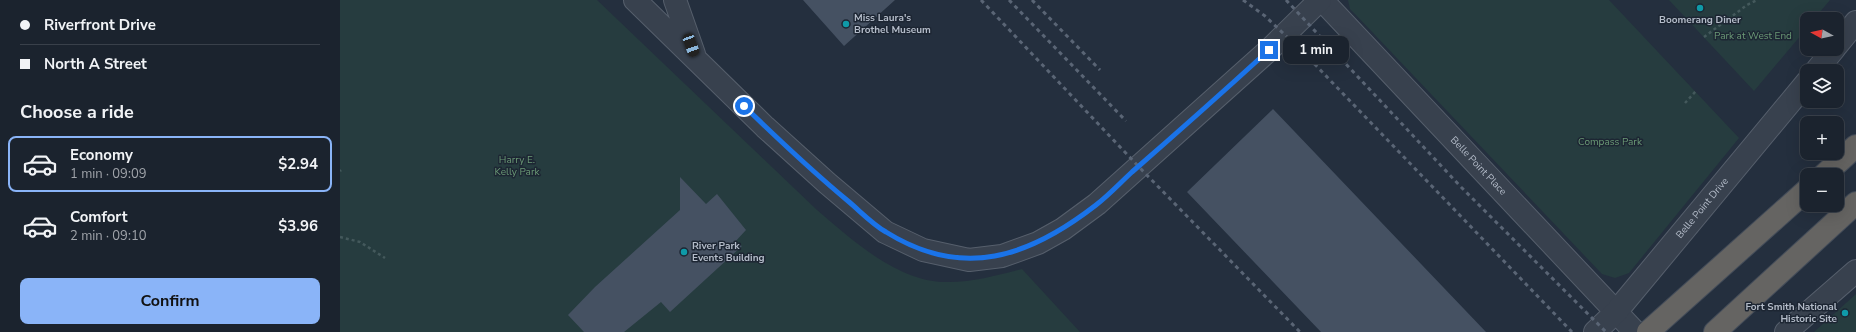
<!DOCTYPE html>
<html lang="en">
<head>
<meta charset="utf-8">
<style>
	:root { --surface:#1b232e; --page:#282f3a; --text:#f1f3f6; --muted:#a0a4aa; --line:#39404a; --accent:#8ab4f8 }
	body { margin:0; font-family:"Nunito Sans",sans-serif; background:var(--page); color:var(--text); height:100vh; display:flex; flex-direction:column; font-size:15px; white-space:nowrap }
	* { box-sizing:border-box; margin:0 }
	p { font-size:13px; color:var(--muted) }
	.icon { flex:none; width:22px; height:22px; fill:none; stroke:currentColor; stroke-width:2; stroke-linecap:round; stroke-linejoin:round }
	.map { position:relative; flex:1; overflow:hidden }
	.details { display:flex; flex-direction:column; background:var(--surface); width:340px }
	.details>* { flex:none }
	.hud { display:grid; align-content:center; height:88px; padding:0 20px; background:var(--surface) }
	.needle { width:26px; rotate:278deg }
	.fabs { position:absolute; left:1460px; top:12px; display:grid; gap:8px }
	.fabs a { display:grid; place-items:center; width:44px; height:44px; border-radius:8px; background:var(--surface); box-shadow:0 4px 16px #0002,0 0 0 1px var(--line); font-size:20px }
	.end { position:absolute; width:18px; height:18px; margin:-9px; border:5px solid #1a73e8; background:#fff; box-shadow:0 0 0 2px #fff }
	.from { border-radius:50% }
	.bubble { position:absolute; height:28px; border-radius:8px; background:var(--surface); box-shadow:0 4px 16px #0002,0 0 0 1px var(--line); font-size:13px; font-weight:700; line-height:28px; text-align:center }
	.car { position:absolute; width:12px; height:24px; margin:-12px -6px; border-radius:5px; box-shadow:0 0 3px 1px #0007; background:linear-gradient(#222 24%,#8ab4d8 0 40%,#222 0 76%,#8ab4d8 0 86%,#222 0) }
	.hud b { display:flex; align-items:center; gap:14px; height:38px; font-size:15px }
	.hud b+b { border-top:1px solid var(--line) }
	.hud i { width:10px; height:10px; background:var(--text) }
	ul { padding:0; list-style:none }
	li { display:flex; align-items:center; gap:12px; height:56px; margin:0 8px 6px; padding:0 12px; border:2px solid transparent; border-radius:8px }
	li div { flex:1 }
	li b { display:block; font-size:15px }
	li em { font-style:normal; font-weight:700 }
	li.active { border-color:var(--accent) }
	li>.icon { width:36px; height:36px; stroke-width:1.5 }
	h2 { padding:0 20px; font-size:18px; line-height:48px }
	.action { display:flex; gap:8px; margin-top:auto; padding:8px 20px }
	.action a { flex:1; height:46px; border-radius:8px; background:var(--accent); color:#111; font-size:16px; font-weight:700; line-height:46px; text-align:center }
	main { display:flex; flex:1; min-height:0 }
	.map>svg:first-child { display:block }
	.green { fill:#263c3f }
	.building { fill:#455162 }
	.lines { fill:none; stroke-linecap:round; stroke-linejoin:round }
	.minor-casing { stroke:#565f6c; stroke-width:24 }
	.tertiary-casing { stroke:#565f6c; stroke-width:24 }
	.trunk-casing { stroke:#434c59; stroke-width:24 }
	.path { stroke:#44595c; stroke-width:2.5; stroke-dasharray:3 3; stroke-linecap:butt }
	.minor { stroke:#38414e; stroke-width:22 }
	.tertiary { stroke:#38414e; stroke-width:22 }
	.trunk { stroke:#656462; stroke-width:22 }
	.rail { stroke:#5a6575; stroke-width:3; stroke-dasharray:4 4; stroke-linecap:butt }
	.route { stroke:#1a73e8; stroke-width:5 }
	.culture-dot { fill:#0f9aa8; stroke:#1d2633; stroke-width:1.5 }
	.labels { text-anchor:middle; dominant-baseline:central; stroke-width:3; stroke-linejoin:round; paint-order:stroke }
	.poi-label { font-size:10px; font-weight:bold; fill:#b4bcc9; stroke:#1d2633; text-anchor:start }
	.park-label { font-size:10px; fill:#6b9a76; stroke:#1d2633 }
	.street-label { font-size:10px; fill:#b4bcc9; stroke:#1d2633 }
</style>
</head>
<body>
<main>
<section class="details">
<div class="hud">
<b><i class="from"></i>Riverfront Drive</b>
<b><i></i>North A Street</b>
</div>
<h2>Choose a ride</h2>
<ul>
<li class="active"><svg class="icon" aria-label="car" viewBox="0 0 24 24"><path d="M5 17H2v-5l4-1 3-4h7l3 4 3 1v5h-3M9 17h6M6 11h13"/><circle cx="7" cy="17" r="2"/><circle cx="17" cy="17" r="2"/></svg><div><b>Economy</b><p>1 min · 09:09</p></div><em>$2.94</em></li>
<li><svg class="icon" aria-label="car" viewBox="0 0 24 24"><path d="M5 17H2v-5l4-1 3-4h7l3 4 3 1v5h-3M9 17h6M6 11h13"/><circle cx="7" cy="17" r="2"/><circle cx="17" cy="17" r="2"/></svg><div><b>Comfort</b><p>2 min · 09:10</p></div><em>$3.96</em></li>
</ul>
<div class="action"><a>Confirm</a></div>
</section>
<div class="map">
<svg width="1516" height="332" viewBox="0 0 1516 332">
	<rect width="100%" height="100%" fill="#242f3e"/>
	<!-- green -->
	<path class="green" d="M0 0H257L477 210C512 240 560 284 609 282 634 282 658 275 682 269L740 332H0Z
		M1008 0H1269L1399 138 1289 273 1275 278 1262 274 1016 15 1010 9Z
		M1329 0H1490L1474 19H1467V28L1414 91Z
		M1516 294V332H1474Z"/>
	<!-- building -->
	<path class="building" d="M463 0H555L504 46Z
		M933 109 1146 332H981L847 192Z
		M340 177 366 204 377 194 406 230 394 243 402 246 330 312 321 302 284 332H244L228 315 255 287 340 210Z"/>
	<g class="lines">
		<defs>
			<g id="minor">
				<path id="s1" d="M982 0 1295 332"/>
				<path d="M1497 45 1516 22"/>
				<path d="M1476 71 1494 49"/>
				<path id="s2" d="M1255 332 1276 312 1467 82"/>
				<path d="M1446 332 1516 271"/>
			</g>
			<path id="tertiary" d="M295 0 425 127 487 183 545 232 583 250 629 260 662 256 698 243 723 229 757 204 929 50 980 0
				M335 0 354 54"/>
			<path id="trunk" d="M1484 175 1516 146
				M1308 332 1467 190
				M1375 332 1516 203"/>
		</defs>
		<!-- minor casing -->
		<use href="#minor" class="minor-casing"/>
		<!-- tertiary casing -->
		<use href="#tertiary" class="tertiary-casing"/>
		<!-- trunk casing -->
		<use href="#trunk" class="trunk-casing"/>
		<!-- path -->
		<path class="path" d="M1364 37 1407 5 1417 0
			M1345 103 1356 91
			M0 171 1 170
			M0 237 20 242 45 258"/>
		<!-- minor -->
		<use href="#minor" class="minor"/>
		<!-- tertiary -->
		<use href="#tertiary" class="tertiary"/>
		<!-- trunk -->
		<use href="#trunk" class="trunk"/>
		<!-- rail -->
		<path class="rail" d="M641 0 799 167 960 332
			M669 0 786 121
			M692 0 760 70
			M903 0 925 16 963 52 1232 332
			M946 0 1121 187 1266 332"/>
	</g>
	<g class="lines">
		<!-- route -->
		<path class="route" d="M404 106C438 139 472 171 508 201 520 211 532 224 546 232 623 280 689 257 756 205 769 195 780 183 792 172 838 132 884 91 929 50"/>
	</g>
	<!-- markers -->
	<g class="culture-dot">
		<circle cx="1360" cy="8" r="4"/>
		<circle cx="506" cy="24" r="4"/>
		<circle cx="344" cy="252" r="4"/>
		<circle cx="1505" cy="313" r="4"/>
	</g>
	<g class="labels">
		<!-- poi labels -->
		<g class="poi-label">
			<text x="514" y="18">Miss Laura's<tspan x="514" dy="12">Brothel Museum</tspan></text>
			<text x="1360" y="20" text-anchor="middle">Boomerang Diner</text>
			<text x="352" y="246">River Park<tspan x="352" dy="12">Events Building</tspan></text>
			<text x="1497" y="307" text-anchor="end">Fort Smith National<tspan x="1497" dy="12">Historic Site</tspan></text>
		</g>
		<!-- park labels -->
		<g class="park-label">
			<text x="1413" y="36">Park at West End</text>
			<text x="1270" y="142">Compass Park</text>
			<text x="177" y="160">Harry E.<tspan x="177" dy="12">Kelly Park</tspan></text>
		</g>
		<!-- street labels -->
		<g class="street-label">
			<text stroke="none"><textPath href="#s1" startOffset="228">Belle Point Place</textPath></text>
			<text stroke="none"><textPath href="#s2" startOffset="164">Belle Point Drive</textPath></text>
		</g>
	</g>
</svg>
<div class="fabs">
<a><svg class="needle" viewBox="-14 -14 28 28"><path d="M0-13l5 13h-10z" fill="#e53935"/><path d="M0 13l5-13h-10z" fill="#a0a4aa"/></svg></a>
<a><svg class="icon" aria-label="layers" viewBox="0 0 24 24"><path d="M12 4l9 5-9 5-9-5zM3 14l9 5 9-5"/></svg></a>
<a>+</a>
<a>−</a>
</div>
<i class="end from" style="left:404px;top:106px"></i>
<i class="end" style="left:929px;top:50px"></i>
<div class="bubble" style="left:943px;top:36px;width:66px">1 min</div>
<i class="car" style="left:351px;top:45px;rotate:160deg"></i>
</div>
</main>
</body>
</html>
